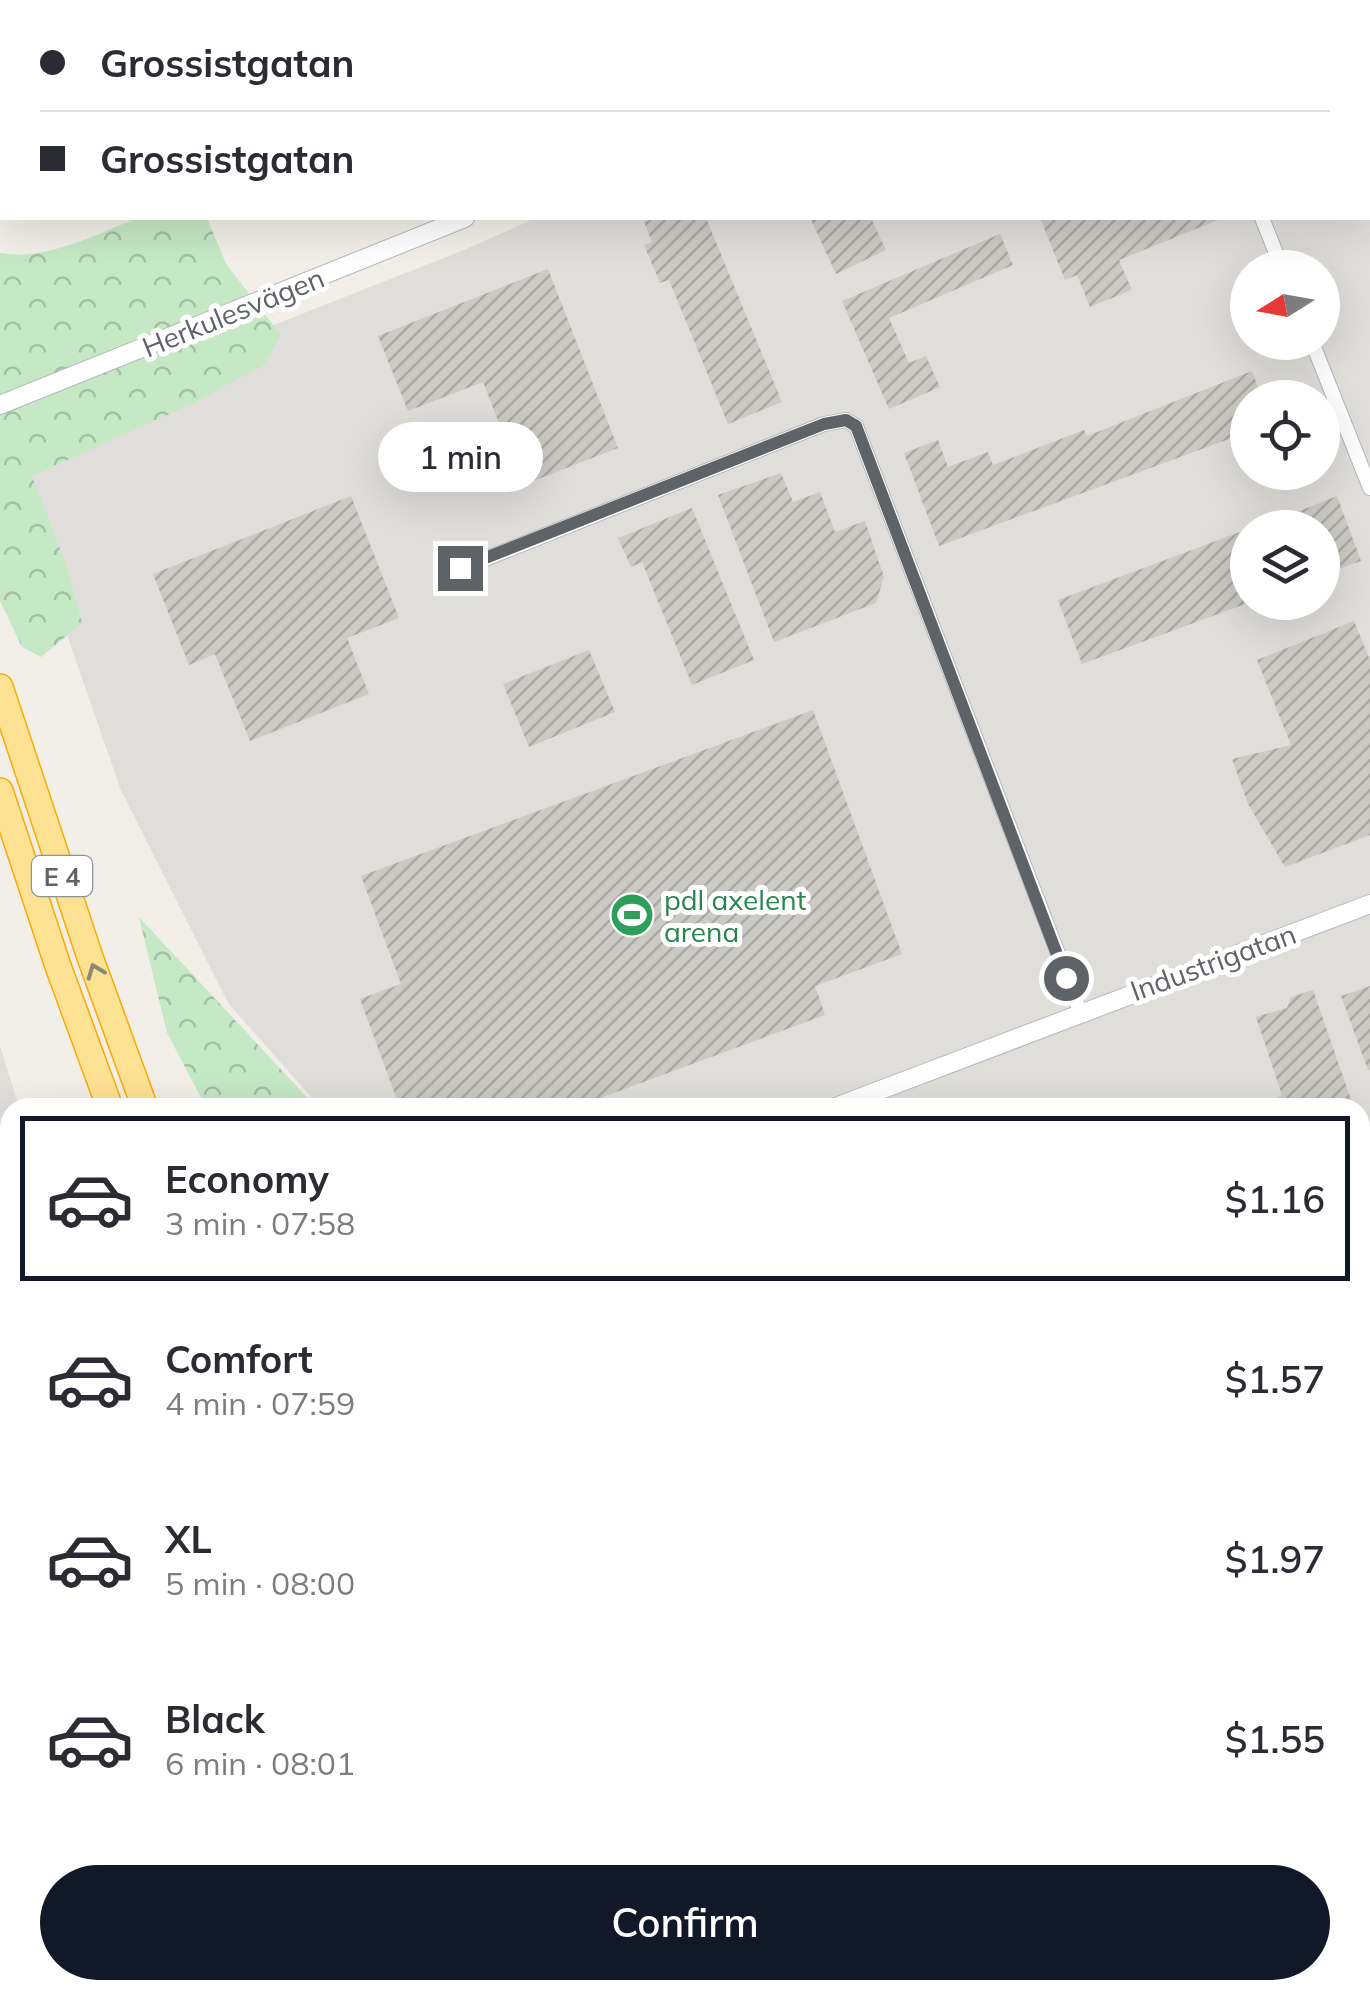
<!DOCTYPE html>
<html lang="en">
<head>
<meta charset="utf-8">
<style>
	:root { --surface:#fff; --page:#f7f7f7; --text:#2b2b33; --muted:#7c7c81; --line:#e1e1e2; --accent:#111827 }
	body { margin:0; font-family:Mulish,sans-serif; background:var(--page); color:var(--text); height:100vh; display:flex; flex-direction:column; font-size:38px; white-space:nowrap }
	* { box-sizing:border-box; margin:0 }
	p { font-size:32px; color:var(--muted) }
	.icon { flex:none; width:55px; height:55px; fill:none; stroke:currentColor; stroke-width:2; stroke-linecap:round; stroke-linejoin:round }
	.map { position:relative; flex:1; overflow:hidden }
	.drawer { position:absolute; left:0px; top:1098px; width:1370px; height:902px; display:flex; flex-direction:column; background:var(--surface); border-radius:30px 30px 0 0; box-shadow:0 10px 40px #0002 }
	.drawer>* { flex:none }
	.top-card { position:absolute; left:0px; top:0px; width:1370px; height:220px; box-shadow:0 10px 40px #0002; display:grid; align-content:center; height:220px; padding:0 40px; background:var(--surface) }
	.needle { width:65px; rotate:259deg }
	.controls { position:absolute; left:1230px; top:250px; display:grid; gap:20px }
	.controls a { display:grid; place-items:center; width:110px; height:110px; border-radius:50%; background:var(--surface); box-shadow:0 10px 40px #0002; font-size:50px }
	.end { position:absolute; width:45px; height:45px; margin:-22px; border:12px solid #5f6368; background:#fff; box-shadow:0 0 0 5px #fff }
	.from { border-radius:50% }
	.bubble { position:absolute; height:70px; border-radius:35px; background:var(--surface); box-shadow:0 10px 40px #0002; font-size:32px; font-weight:600; line-height:70px; text-align:center }
	.top-card b { display:flex; align-items:center; gap:35px; height:95px; font-size:38px }
	.top-card b+b { border-top:2px solid var(--line) }
	.top-card i { width:25px; height:25px; background:var(--text) }
	ul { padding:18px 0 0; list-style:none }
	li { display:flex; align-items:center; gap:30px; height:165px; margin:0 20px 15px; padding:0 20px; border:5px solid transparent; border-radius:0px }
	li div { flex:1 }
	li b { display:block; font-size:38px }
	li em { font-style:normal; font-weight:600 }
	li.current { border-color:var(--accent) }
	li>.icon { width:90px; height:90px; stroke-width:1.5 }
	.cta { display:flex; gap:20px; margin-top:auto; padding:20px 40px }
	.cta a { flex:1; height:115px; border-radius:60px; background:var(--accent); color:#fff; font-size:40px; font-weight:600; line-height:115px; text-align:center }
	.map>svg:first-child { display:block }
	.industrial { fill:#e0deda; fill-rule:evenodd }
	.grass { fill:url(#grass-dots) }
	.forest { fill:url(#forest-crowns) }
	.building { fill:url(#building-hatch) }
	.lines { fill:none; stroke-linecap:round; stroke-linejoin:round }
	.minor-casing { stroke:#b5b8bc; stroke-width:16 }
	.tertiary-casing { stroke:#b5b8bc; stroke-width:20 }
	.motorway-casing { stroke:#f9ab00; stroke-width:28 }
	.minor { stroke:#fff; stroke-width:14 }
	.tertiary { stroke:#fff; stroke-width:18 }
	.motorway { stroke:#fde293; stroke-width:25 }
	.oneway { stroke:#8e8975 }
	.route { stroke:#5f6368; stroke-width:12 }
	.labels { text-anchor:middle; dominant-baseline:central; stroke-width:10; stroke-linejoin:round; paint-order:stroke }
	.shield { fill:#fff; stroke:#8f9295; stroke-width:2.5 }
	.shield-label { font-size:25px; font-weight:bold; fill:#5f6368 }
	.street-label { font-size:28px; fill:#5f6368; stroke:#fff }
	.leisure-label { font-size:28px; fill:#27864d; stroke:#fff; text-anchor:start }
</style>
</head>
<body>
<div class="map">
<svg width="1370" height="1998" viewBox="0 0 1370 1998">
	<defs>
		<pattern id="grass-dots" width="8" height="8" patternUnits="userSpaceOnUse" patternTransform="scale(2.5)"><rect width="8" height="8" fill="#c5e8c5"/><path d="M2 2h.1M6 6h.1" fill="none" stroke="#a3c0a4" stroke-width="1.8" stroke-linecap="round"/></pattern>
		<pattern id="forest-crowns" width="20" height="18" patternUnits="userSpaceOnUse" patternTransform="scale(2.5)"><rect width="20" height="18" fill="#c5e8c5"/><path d="M2 6a3 3 0 1 1 6 0M12 15a3 3 0 1 1 6 0" fill="none" stroke="#a3c0a4"/></pattern>
		<pattern id="building-hatch" width="6" height="6" patternUnits="userSpaceOnUse" patternTransform="scale(2.5)"><rect width="6" height="6" fill="#cccac5"/><path d="M-1 1l2-2M0 6l6-6M5 7l2-2" fill="none" stroke="#a9a8a4"/></pattern>
	</defs>
	<rect width="100%" height="100%" fill="#f1efe8"/>
	<!-- industrial -->
	<path class="industrial" d="M1008 0H1370V1633H1360V1108L320 1107 228 1003 120 788 0 441V433L464 250 536 218H1368V2H1002ZM1248 268H1322V342H1248ZM1248 398H1322V472H1248ZM1248 528H1322V602H1248Z
		M0 1046 19 1107 10 1108V1990H26L20 1998H0Z"/>
	<!-- grass -->
	<path class="grass" d="M119 1990H350L354 1998H115Z
		M816 1990H1150L1112 1998H813Z"/>
	<!-- forest -->
	<path class="forest" d="M138 218H207L226 264 281 335 265 364 196 402 32 476 67 567 82 623 41 657 22 647 0 601V253C47 261 96 234 138 218Z
		M139 917 316 1107H206L167 1033Z
		M1360 1633H1370V1868H1360Z
		M573 1990H767L763 1998H572Z
		M823 1990H1047L962 1998H823Z"/>
	<!-- building -->
	<path class="building" d="M656 218H706L782 402 728 424 669 280 660 283 644 245 652 242 644 222Z
		M810 218H871L886 250 836 274Z
		M1040 218H1223L1119 260 1132 290 1090 307 1077 275 1065 280Z
		M1000 234 1013 265 889 318 909 363 926 356 940 387 889 409 842 301Z
		M548 269 618 448 523 485 483 382 408 411 378 336Z
		M1252 371 1262 398H1248V432L939 546 904 453 938 440 948 467 988 452 993 465 1084 430 1087 436Z
		M781 473 793 502 820 492 835 532 865 521 884 577 876 603 774 642 718 495Z
		M351 496 399 618 347 638 369 694 250 741 215 654 189 665 153 574Z
		M1337 496 1361 561 1322 575V528H1257Z
		M692 508 754 660 692 685 642 562 631 567 618 538Z
		M1248 529V603L1082 664 1058 600Z
		M1354 621 1370 660V835L1285 867 1248 804 1232 759 1291 745 1257 660Z
		M589 650 615 712 529 747 503 684Z
		M813 710 902 954 815 986 825 1015 573 1108H400L360 999 401 984 361 876Z
		M1370 986V1070H1368L1341 996Z
		M1313 990 1354 1108H1253L1282 1095 1256 1017 1287 1008 1291 997Z"/>
	<g class="lines">
		<defs>
			<path id="minor" d="M378 0 379 2
				M1178 0 1179 2
				M529 2 535 0
				M1368 113 1370 112
				M1262 218 1282 268
				M1312 342 1370 488
				M460 569 824 424 846 420 856 426 1080 1011"/>
			<path id="tertiary" d="M925 2 930 0
				M0 405 465 218
				M833 1108 1370 904
				M0 1416 10 1412"/>
			<path id="motorway" d="M0 687 90 957 145 1108
				M0 791 58 966 110 1108
				M1360 1888H1370
				M1360 1958 1370 1955
				M483 1990 484 1998
				M515 1990 517 1998
				M100 1998 105 1990
				M801 1998 805 1990
				M1203 1998 1234 1990
				M1349 1998 1370 1992"/>
		</defs>
		<!-- minor casing -->
		<use href="#minor" class="minor-casing"/>
		<!-- tertiary casing -->
		<use href="#tertiary" class="tertiary-casing"/>
		<!-- motorway casing -->
		<use href="#motorway" class="motorway-casing"/>
		<!-- minor -->
		<use href="#minor" class="minor"/>
		<!-- tertiary -->
		<use href="#tertiary" class="tertiary"/>
		<!-- motorway -->
		<use href="#motorway" class="motorway"/>
	</g>
	<!-- one-way arrows -->
	<defs><path id="oneway-chevron" d="M-2-3.5L2.5 0L-2 3.5" fill="none" stroke-width="1.6" stroke-linecap="round" stroke-linejoin="round" transform="scale(2.5)"/></defs>
	<use class="oneway" href="#oneway-chevron" transform="translate(95 971) rotate(-111)"/>
	<g class="lines">
		<!-- route -->
		<path class="route" d="M460 568 824 424 846 420 856 426 1066 978"/>
	</g>
	<!-- icons -->
	<defs>
		<symbol id="stadium-disc" viewBox="-11 -11 22 22"><circle r="9.5" fill="#2e9e5b" stroke="#fff"/><path d="M0-5a6.5 5 0 1 0 0 10a6.5 5 0 1 0 0-10ZM-3.5-1.8h7v3.6h-7Z" fill="#fff"/></symbol>
	</defs>
	<g fill-rule="evenodd">
		<use href="#stadium-disc" x="607" y="890" width="50" height="50"/>
	</g>
	<g class="labels">
		<!-- shield labels -->
		<rect class="shield" x="32" y="856" width="60" height="40" rx="8"/>
		<g class="shield-label">
			<text x="62" y="876">E 4</text>
		</g>
		<!-- street labels -->
		<g class="street-label">
			<text transform="translate(233 312) rotate(-22)">Herkulesvägen</text>
			<text transform="translate(1213 962) rotate(-20)">Industrigatan</text>
		</g>
		<!-- leisure labels -->
		<g class="leisure-label">
			<text x="664" y="899">pdl axelent<tspan x="664" dy="32">arena</tspan></text>
		</g>
	</g>
</svg>
<div class="controls">
<a><svg class="needle" viewBox="-14 -14 28 28"><path d="M0-13l5 13h-10z" fill="#e53935"/><path d="M0 13l5-13h-10z" fill="#7c7c81"/></svg></a>
<a><svg class="icon" aria-label="locate" viewBox="0 0 24 24"><circle cx="12" cy="12" r="6"/><path d="M12 2v4M12 18v4M2 12h4M18 12h4"/></svg></a>
<a><svg class="icon" aria-label="layers" viewBox="0 0 24 24"><path d="M12 4l9 5-9 5-9-5zM3 14l9 5 9-5"/></svg></a>
</div>
<i class="end from" style="left:1066px;top:978px"></i>
<i class="end" style="left:460px;top:568px"></i>
<div class="bubble" style="left:378px;top:422px;width:165px">1 min</div>
<div class="top-card">
<b><i class="from"></i>Grossistgatan</b>
<b><i></i>Grossistgatan</b>
</div>
<section class="drawer">
<ul>
<li class="current"><svg class="icon" aria-label="car" viewBox="0 0 24 24"><path d="M5 17H2v-5l4-1 3-4h7l3 4 3 1v5h-3M9 17h6M6 11h13"/><circle cx="7" cy="17" r="2"/><circle cx="17" cy="17" r="2"/></svg><div><b>Economy</b><p>3 min · 07:58</p></div><em>$1.16</em></li>
<li><svg class="icon" aria-label="car" viewBox="0 0 24 24"><path d="M5 17H2v-5l4-1 3-4h7l3 4 3 1v5h-3M9 17h6M6 11h13"/><circle cx="7" cy="17" r="2"/><circle cx="17" cy="17" r="2"/></svg><div><b>Comfort</b><p>4 min · 07:59</p></div><em>$1.57</em></li>
<li><svg class="icon" aria-label="car" viewBox="0 0 24 24"><path d="M5 17H2v-5l4-1 3-4h7l3 4 3 1v5h-3M9 17h6M6 11h13"/><circle cx="7" cy="17" r="2"/><circle cx="17" cy="17" r="2"/></svg><div><b>XL</b><p>5 min · 08:00</p></div><em>$1.97</em></li>
<li><svg class="icon" aria-label="car" viewBox="0 0 24 24"><path d="M5 17H2v-5l4-1 3-4h7l3 4 3 1v5h-3M9 17h6M6 11h13"/><circle cx="7" cy="17" r="2"/><circle cx="17" cy="17" r="2"/></svg><div><b>Black</b><p>6 min · 08:01</p></div><em>$1.55</em></li>
</ul>
<div class="cta"><a>Confirm</a></div>
</section>
</div>
</body>
</html>
